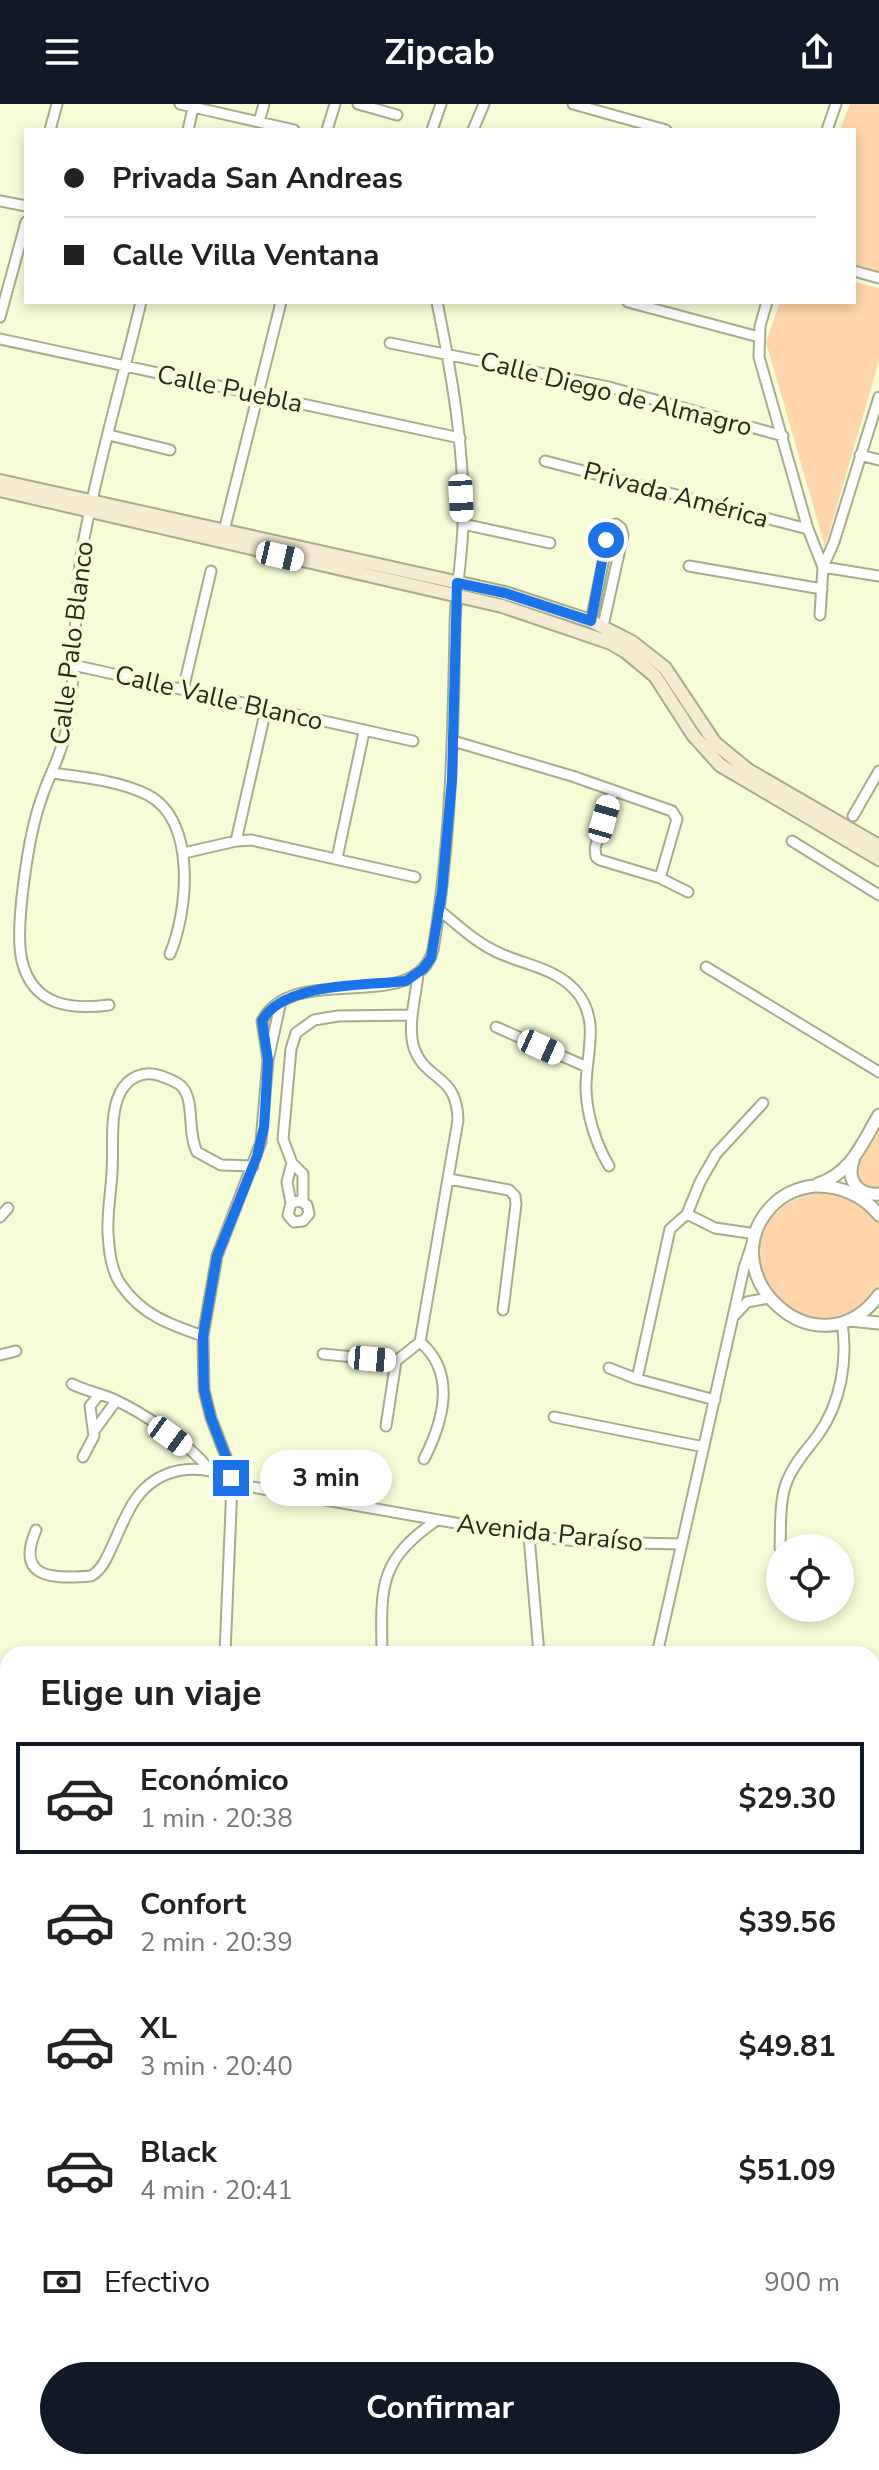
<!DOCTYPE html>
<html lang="es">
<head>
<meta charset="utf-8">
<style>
	:root { --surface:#fff; --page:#f2f2f2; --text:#222; --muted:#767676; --line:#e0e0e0; --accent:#111827 }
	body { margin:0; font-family:"Nunito Sans",sans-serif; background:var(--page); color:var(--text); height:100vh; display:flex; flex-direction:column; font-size:30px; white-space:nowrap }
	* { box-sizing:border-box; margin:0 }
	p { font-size:26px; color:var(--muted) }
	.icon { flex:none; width:44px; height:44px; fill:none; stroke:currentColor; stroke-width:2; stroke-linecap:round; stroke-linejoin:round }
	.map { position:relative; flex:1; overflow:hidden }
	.details { position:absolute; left:0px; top:1542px; width:880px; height:824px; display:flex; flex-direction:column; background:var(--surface); border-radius:24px 24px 0 0; box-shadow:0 4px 12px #0003 }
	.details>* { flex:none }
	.top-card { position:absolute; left:24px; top:24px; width:832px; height:176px; border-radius:0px; box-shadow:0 4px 12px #0003; display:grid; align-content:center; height:176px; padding:0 40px; background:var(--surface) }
	.controls { position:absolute; left:766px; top:1430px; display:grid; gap:16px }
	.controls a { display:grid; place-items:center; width:88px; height:88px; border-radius:50%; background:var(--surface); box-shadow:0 4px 12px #0003; font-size:40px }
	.end { position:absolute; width:36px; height:36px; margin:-18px; border:10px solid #1a73e8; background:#fff; box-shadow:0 0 0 4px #fff }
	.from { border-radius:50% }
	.bubble { position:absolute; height:56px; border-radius:28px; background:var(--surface); box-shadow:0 4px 12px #0003; font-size:26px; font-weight:700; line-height:56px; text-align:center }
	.car { position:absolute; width:24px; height:48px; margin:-24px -12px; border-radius:10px; box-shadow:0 0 6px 2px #0007; background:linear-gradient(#fff 24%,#345 0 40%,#fff 0 76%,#345 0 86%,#fff 0) }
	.top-card b { display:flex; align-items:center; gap:28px; height:76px; font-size:30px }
	.top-card b+b { border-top:2px solid var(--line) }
	.top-card i { width:20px; height:20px; background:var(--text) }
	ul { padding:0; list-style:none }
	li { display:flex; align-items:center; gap:24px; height:112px; margin:0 16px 12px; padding:0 24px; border:4px solid transparent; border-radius:0px }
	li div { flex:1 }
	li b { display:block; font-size:30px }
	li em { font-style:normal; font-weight:700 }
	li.active { border-color:var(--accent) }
	li>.icon { width:72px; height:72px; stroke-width:1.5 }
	h2 { padding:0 40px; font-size:36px; line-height:96px }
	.pay { display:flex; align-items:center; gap:20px; height:88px; padding:0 40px; font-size:30px }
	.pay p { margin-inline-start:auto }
	.cta { display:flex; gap:16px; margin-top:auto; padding:16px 40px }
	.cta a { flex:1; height:92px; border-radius:48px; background:var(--accent); color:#fff; font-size:32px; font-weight:700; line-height:92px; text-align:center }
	header { display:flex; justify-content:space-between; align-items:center; height:104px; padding:0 40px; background:var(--accent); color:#fff; font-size:36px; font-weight:700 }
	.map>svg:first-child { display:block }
	.green { fill:#ffd6ab }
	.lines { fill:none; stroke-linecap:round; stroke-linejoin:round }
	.minor-casing { stroke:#a6ac89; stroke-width:13 }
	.tertiary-casing { stroke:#a6ac89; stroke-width:15 }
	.secondary-casing { stroke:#a6ac89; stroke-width:16 }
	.minor { stroke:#fff; stroke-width:9 }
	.tertiary { stroke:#fff; stroke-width:11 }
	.secondary { stroke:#f4ebd2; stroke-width:12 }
	.route { stroke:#1a73e8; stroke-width:10 }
	.labels { text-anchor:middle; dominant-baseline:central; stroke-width:8; stroke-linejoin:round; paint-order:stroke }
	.street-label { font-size:26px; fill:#272a1b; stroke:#f6fcd6 }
</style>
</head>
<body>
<header><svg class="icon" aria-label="menu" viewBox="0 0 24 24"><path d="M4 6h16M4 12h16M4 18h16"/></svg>Zipcab<svg class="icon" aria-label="share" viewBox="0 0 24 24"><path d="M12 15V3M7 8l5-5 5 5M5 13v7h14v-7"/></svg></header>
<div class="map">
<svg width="879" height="2366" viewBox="0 0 879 2366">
	<rect width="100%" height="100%" fill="#f6fcd6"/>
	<!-- green -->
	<path class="green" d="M850 0H879V168L854 160V26H840Z
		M854 178 879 184V257L825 443 766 238 780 198H854Z
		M879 1024V1086L874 1087 859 1080C854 1057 867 1043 879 1024Z
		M822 1087C846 1090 866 1097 879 1119 879 1139 879 1162 879 1181 877 1195 861 1206 849 1210 763 1245 711 1107 822 1087Z
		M0 2281H8V2358H118L116 2366H0Z"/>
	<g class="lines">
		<defs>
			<path id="minor" d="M180 0 294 26
				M358 0 397 11
				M573 0 666 26
				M259 18 264 0
				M50 26 57 0
				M188 26 194 0
				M327 26 335 0
				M432 26 441 0
				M473 26 484 0
				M827 26 836 0
				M0 97 26 102
				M854 167 879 174
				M628 198 759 233
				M767 198 760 222 759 253 808 425 823 463 820 511
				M0 213 26 118
				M0 235 460 334
				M390 239 609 283 783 332
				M879 293 834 438 823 463 879 472
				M109 331 170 346
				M860 351 879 356
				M545 357 808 425
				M463 420 550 439
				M223 431 281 198
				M689 462 822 485
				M591 517 607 440 605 428 609 422 616 420 621 424 623 431 603 522
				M73 561 413 637
				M183 586 211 467
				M453 637 572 672 672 707 677 715 660 774
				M52 669C83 673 120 677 148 691 197 717 188 807 170 850
				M613 686 595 744 596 753 600 756 660 774 688 788
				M853 712 879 667
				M236 737 266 605
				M792 737 879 791
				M184 749 236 737 251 736 415 773
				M337 754 364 628
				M439 806C458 821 476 839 499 849 525 861 555 864 575 886 602 916 585 951 586 986 587 1012 596 1040 609 1062
				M706 863 879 968
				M418 870C416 893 407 921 414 944 426 978 457 969 458 1016L420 1238
				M109 901C71 906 33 902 22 857 14 824 29 729 41 696 48 673 61 652 66 627 78 566 72 502 83 440 98 359 122 278 141 198
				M496 923 587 963
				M268 956 262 917C294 856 415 913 433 846 451 739 453 633 455 524 455 490 462 456 463 421 465 346 452 272 437 198
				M292 1059 303 1070V1098
				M449 1075 509 1086 515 1092 516 1100 503 1206
				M291 1099 300 1097 307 1101 309 1110 303 1117 294 1118 288 1111 291 1099 287 1078 292 1059 283 1035 291 945 296 929 314 916 338 912 412 911
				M687 1110 700 1078 716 1050 763 999
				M687 1110 715 1124 756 1130
				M0 1113 8 1104
				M735 1211 747 1198 769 1194
				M203 1232C171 1221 142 1211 122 1182 111 1168 109 1146 108 1129 107 1109 111 1088 112 1068 114 1044 109 1011 120 989 128 973 144 966 161 972 168 975 177 977 182 983 195 996 187 1029 197 1048L221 1061 253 1062
				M420 1238C457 1269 443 1318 424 1355
				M323 1250 396 1257 420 1238
				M0 1251 16 1247
				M609 1264 637 1275 715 1296
				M637 1275 670 1125 687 1110
				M72 1280C85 1287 100 1289 113 1295 144 1309 188 1339 209 1365
				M554 1313 704 1343
				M386 1322 396 1257
				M94 1327 116 1297
				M83 1353 94 1332 90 1302 98 1292
				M246 1382 529 1432 587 1438 682 1440
				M36 1426C15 1475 53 1475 91 1472 104 1465 109 1448 115 1436 121 1422 127 1408 135 1396 158 1363 197 1358 231 1374
				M529 1432 539 1550
				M780 1444C781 1423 779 1397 787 1377 794 1359 807 1346 818 1331 841 1299 848 1256 842 1219
				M225 1550 232 1380 228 1358 211 1314 204 1286 203 1232 217 1152 261 1038 268 956 281 897
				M382 1550C381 1482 378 1457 437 1416
				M657 1550 744 1164 753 1137
				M872 1631 879 1633
				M872 1757 879 1758
				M872 1795 879 1766
				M363 2358 371 2366
				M380 2358 382 2366
				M664 2358 675 2364
				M230 2366V2358
				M488 2366 489 2358
				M564 2366 578 2358"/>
			<path id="tertiary" d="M853 1057C846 1077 859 1092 879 1090
				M818 1080C852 1069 862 1039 879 1011
				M879 1111C863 1091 839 1081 814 1082 797 1084 782 1091 771 1103 709 1170 818 1273 879 1191
				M849 1216 879 1219"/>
			<path id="secondary" d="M0 377 505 489 591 517 632 538 665 564 715 639 748 666 879 742
				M0 386 502 502 611 539 626 548 655 572 693 631 720 661 879 755"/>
		</defs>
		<!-- minor casing -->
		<use href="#minor" class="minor-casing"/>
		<!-- tertiary casing -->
		<use href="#tertiary" class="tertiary-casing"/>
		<!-- secondary casing -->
		<use href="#secondary" class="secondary-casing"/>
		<!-- minor -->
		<use href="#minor" class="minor"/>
		<!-- tertiary -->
		<use href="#tertiary" class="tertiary"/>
		<!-- secondary -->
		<use href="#secondary" class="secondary"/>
	</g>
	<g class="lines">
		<!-- route -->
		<path class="route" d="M231 1374 228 1358 211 1314 204 1286 203 1232 217 1152 257 1052 264 1023 268 956 262 917C282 878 366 882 406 877L423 865 431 854 442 787 452 675 457 479 505 489 591 517 606 436"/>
	</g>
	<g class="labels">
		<!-- street labels -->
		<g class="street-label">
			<text transform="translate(230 285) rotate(12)">Calle Puebla</text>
			<text transform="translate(616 290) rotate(14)">Calle Diego de Almagro</text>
			<text transform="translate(676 391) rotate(15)">Privada América</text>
			<text transform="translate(72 539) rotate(-83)">Calle Palo Blanco</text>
			<text transform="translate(219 594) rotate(13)">Calle Valle Blanco</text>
			<text transform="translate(550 1429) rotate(6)">Avenida Paraíso</text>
		</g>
	</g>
</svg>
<div class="controls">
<a><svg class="icon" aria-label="locate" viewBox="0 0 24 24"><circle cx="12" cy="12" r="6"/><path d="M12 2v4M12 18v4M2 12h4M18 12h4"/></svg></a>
</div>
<i class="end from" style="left:606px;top:436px"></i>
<i class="end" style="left:231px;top:1374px"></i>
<div class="bubble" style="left:260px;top:1346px;width:132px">3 min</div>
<i class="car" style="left:461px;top:394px;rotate:177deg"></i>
<i class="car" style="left:280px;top:452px;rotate:103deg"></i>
<i class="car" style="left:604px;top:715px;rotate:16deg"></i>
<i class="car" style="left:541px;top:943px;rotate:114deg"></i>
<i class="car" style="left:372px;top:1255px;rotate:95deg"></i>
<i class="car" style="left:170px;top:1332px;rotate:126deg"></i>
<div class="top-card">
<b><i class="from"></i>Privada San Andreas</b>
<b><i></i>Calle Villa Ventana</b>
</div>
<section class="details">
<h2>Elige un viaje</h2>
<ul>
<li class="active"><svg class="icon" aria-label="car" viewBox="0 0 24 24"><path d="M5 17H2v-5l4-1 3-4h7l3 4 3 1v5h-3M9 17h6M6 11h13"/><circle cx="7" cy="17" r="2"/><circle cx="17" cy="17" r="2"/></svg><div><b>Económico</b><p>1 min · 20:38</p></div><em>$29.30</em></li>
<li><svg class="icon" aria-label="car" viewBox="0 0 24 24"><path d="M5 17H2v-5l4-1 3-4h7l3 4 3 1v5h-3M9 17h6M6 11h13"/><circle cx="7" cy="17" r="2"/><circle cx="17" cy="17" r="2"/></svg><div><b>Confort</b><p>2 min · 20:39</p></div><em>$39.56</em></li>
<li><svg class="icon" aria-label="car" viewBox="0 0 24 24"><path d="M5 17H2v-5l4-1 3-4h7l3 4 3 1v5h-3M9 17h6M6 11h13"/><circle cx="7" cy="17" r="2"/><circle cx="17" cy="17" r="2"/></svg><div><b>XL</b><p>3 min · 20:40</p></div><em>$49.81</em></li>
<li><svg class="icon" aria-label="car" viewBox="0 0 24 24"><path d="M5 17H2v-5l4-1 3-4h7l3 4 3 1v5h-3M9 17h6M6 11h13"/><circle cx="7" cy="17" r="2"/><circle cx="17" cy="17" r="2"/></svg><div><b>Black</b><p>4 min · 20:41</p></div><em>$51.09</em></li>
</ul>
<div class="pay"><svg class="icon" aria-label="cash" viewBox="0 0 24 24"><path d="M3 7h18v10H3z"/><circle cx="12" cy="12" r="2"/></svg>Efectivo<p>900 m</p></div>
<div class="cta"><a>Confirmar</a></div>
</section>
</div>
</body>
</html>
